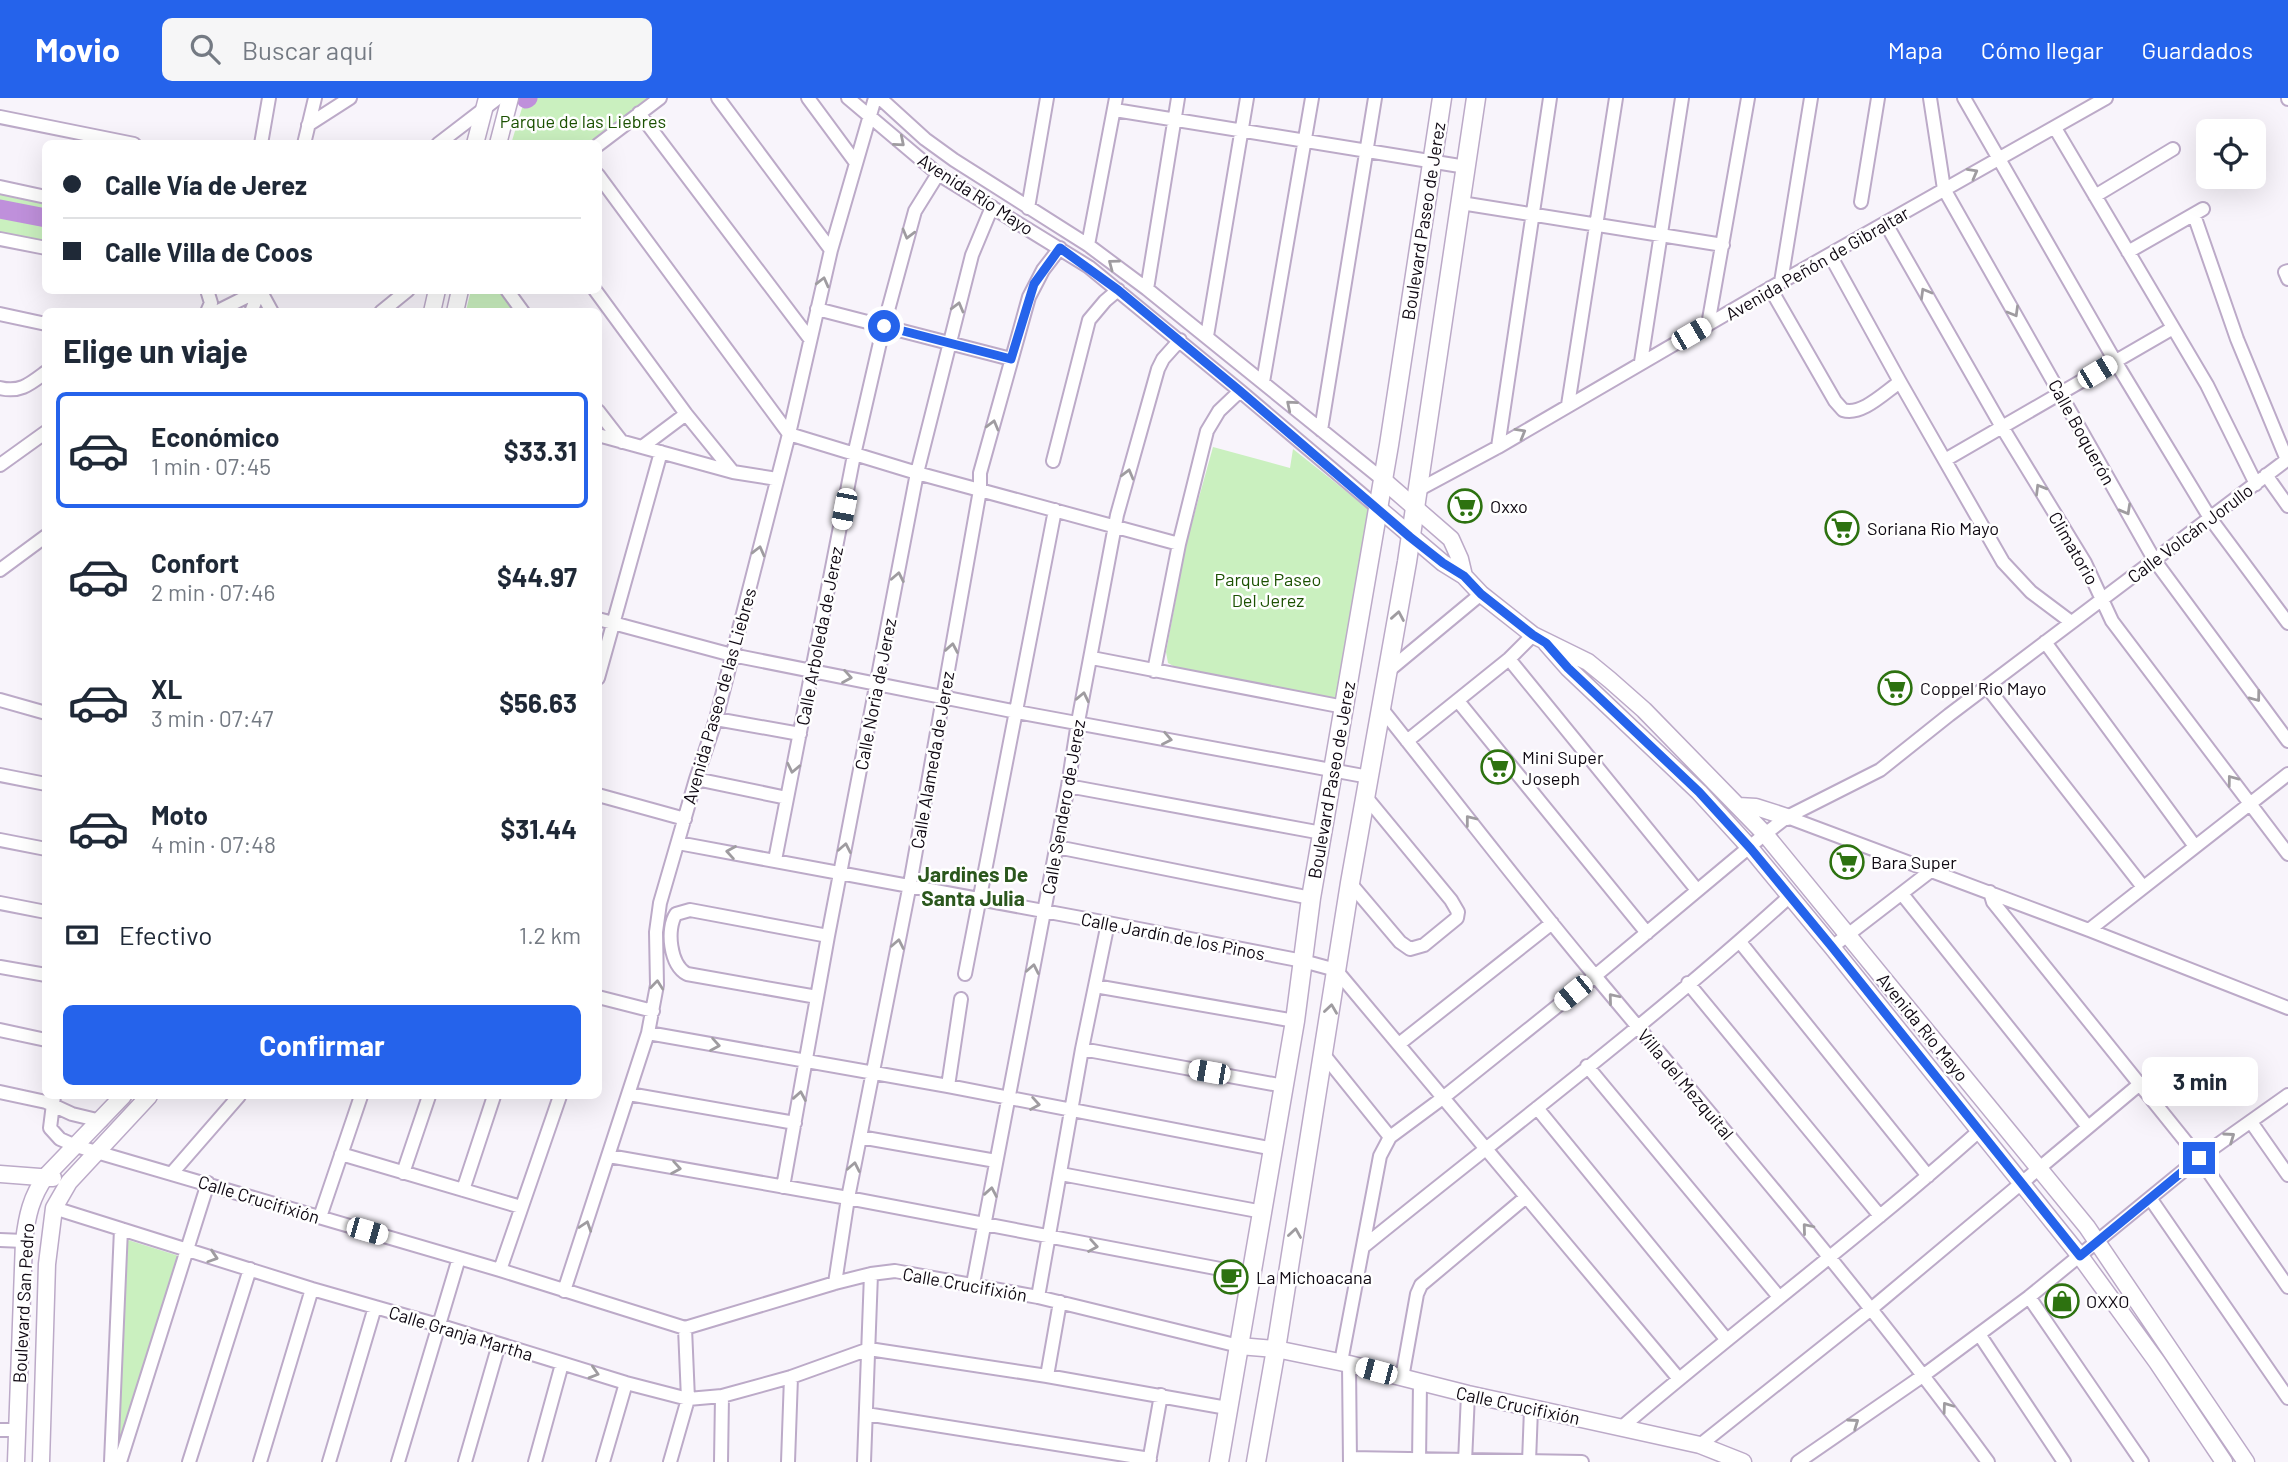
<!DOCTYPE html>
<html lang="es">
<head>
<meta charset="utf-8">
<style>
	:root { --surface:#fff; --page:#f6f6f7; --text:#1f2937; --muted:#747a83; --line:#e0e1e3; --accent:#2563eb }
	body { margin:0; font-family:Barlow,sans-serif; background:var(--page); color:var(--text); height:100vh; display:flex; flex-direction:column; font-size:26px; white-space:nowrap }
	* { box-sizing:border-box; margin:0 }
	p { font-size:23px; color:var(--muted) }
	.icon { flex:none; width:38px; height:38px; fill:none; stroke:currentColor; stroke-width:2; stroke-linecap:round; stroke-linejoin:round }
	.map { position:relative; flex:1; overflow:hidden }
	.drawer { position:absolute; left:42px; top:210px; width:560px; height:791px; display:flex; flex-direction:column; background:var(--surface); border-radius:10px; box-shadow:0 7px 28px #0002 }
	.drawer>* { flex:none }
	.hud { position:absolute; left:42px; top:42px; width:560px; height:154px; border-radius:10px; box-shadow:0 7px 28px #0002; display:grid; align-content:center; height:154px; padding:0 21px; background:var(--surface) }
	.tools { position:absolute; left:2196px; top:21px; display:grid; gap:14px }
	.tools a { display:grid; place-items:center; width:70px; height:70px; border-radius:10px; background:var(--surface); box-shadow:0 7px 28px #0002; font-size:35px }
	.end { position:absolute; width:32px; height:32px; margin:-16px; border:9px solid #2563eb; background:#fff; box-shadow:0 0 0 4px #fff }
	.from { border-radius:50% }
	.bubble { position:absolute; height:49px; border-radius:10px; background:var(--surface); box-shadow:0 7px 28px #0002; font-size:23px; font-weight:700; line-height:49px; text-align:center }
	.car { position:absolute; width:21px; height:42px; margin:-21px -10px; border-radius:9px; box-shadow:0 0 5px 2px #0007; background:linear-gradient(#fff 24%,#345 0 40%,#fff 0 76%,#345 0 86%,#fff 0) }
	.hud b { display:flex; align-items:center; gap:24px; height:66px; font-size:26px }
	.hud b+b { border-top:2px solid var(--line) }
	.hud i { width:18px; height:18px; background:var(--text) }
	ul { padding:0; list-style:none }
	li { display:flex; align-items:center; gap:21px; height:116px; margin:0 14px 10px; padding:0 7px; border:4px solid transparent; border-radius:10px }
	li div { flex:1 }
	li b { display:block; font-size:26px }
	li em { font-style:normal; font-weight:700 }
	li.active { border-color:var(--accent) }
	li>.icon { width:63px; height:63px; stroke-width:1.5 }
	h2 { padding:0 21px; font-size:32px; line-height:84px }
	.pay { display:flex; align-items:center; gap:18px; height:77px; padding:0 21px; font-size:26px }
	.pay p { margin-inline-start:auto }
	.action { display:flex; gap:14px; margin-top:auto; padding:14px 21px }
	.action a { flex:1; height:80px; border-radius:10px; background:var(--accent); color:#fff; font-size:28px; font-weight:700; line-height:80px; text-align:center }
	header { display:flex; align-items:center; gap:42px; box-sizing:border-box; height:98px; padding:0 35px; background:var(--accent); color:#fff }
	header strong { font-size:33px }
	nav { display:flex; gap:38px; margin-inline-start:auto; font-size:24px }
	.search { width:490px; height:63px; background:var(--page); display:flex; align-items:center; gap:18px; box-sizing:border-box; padding:0 24px; border-radius:10px; color:var(--muted); font-size:26px }
	.map>svg:first-child { display:block }
	.green { fill:#caf0bf }
	.lines { fill:none; stroke-linecap:round; stroke-linejoin:round }
	.river { stroke:#bf90db; stroke-width:19 }
	.minor-casing { stroke:#bcaac8; stroke-width:16 }
	.tertiary-casing { stroke:#bcaac8; stroke-width:19 }
	.secondary-casing { stroke:#bcaac8; stroke-width:21 }
	.minor { stroke:#fff; stroke-width:12 }
	.tertiary { stroke:#fff; stroke-width:16 }
	.secondary { stroke:#fff; stroke-width:18 }
	.oneway { stroke:#9f9ca0 }
	.route { stroke:#2563eb; stroke-width:9 }
	.labels { text-anchor:middle; dominant-baseline:central; stroke-width:5; stroke-linejoin:round; paint-order:stroke }
	.park-label { font-size:18px; fill:#1b5102; stroke:#fff }
	.street-label { font-size:18px; fill:#0f0812; stroke:#fff }
	.poi-label { font-size:18px; fill:#0f0812; stroke:#fff; text-anchor:start }
	.quarter-label { font-size:21px; font-weight:bold; fill:#2b571d; stroke:#fff }
</style>
</head>
<body>
<header>
<strong>Movio</strong>
<div class="search"><svg class="icon" aria-label="search" viewBox="0 0 24 24"><circle cx="10" cy="10" r="6"/><path d="M15 15l6 6"/></svg>Buscar aquí</div>
<nav><a>Mapa</a><a>Cómo llegar</a><a>Guardados</a></nav>
</header>
<div class="map">
<svg width="2288" height="1364" viewBox="0 0 2288 1364">
	<rect width="100%" height="100%" fill="#f8f4fb"/>
	<!-- green -->
	<path class="green" d="M535 0H655L595 45 511 46 522 10Z
		M0 95 45 105V145L0 136Z
		M471 192 498 193 515 213H466Z
		M1213 349 1290 370 1293 351 1371 413 1340 597 1335 600 1182 573 1168 565 1166 554 1186 446Z
		M128 1142 179 1158 118 1351Z"/>
	<g class="lines">
		<!-- river -->
		<path class="river" d="M526 1 528 0
			M0 111 46 120"/>
		<defs>
			<path id="minor" d="M718 0 831 152
				M808 0 856 65
				M848 0 938 76 1089 169 1240 293 1377 409
				M880 0 925 41 954 62 1088 147 1147 191 1382 381
				M1930 0 1944 91 2155 463 2288 643
				M1964 0 2115 263 2210 420 2288 525
				M2288 0V1
				M1115 12 1466 69
				M639 15 810 241
				M0 19 134 46
				M308 27 350 0
				M2055 30 2207 287 2256 386
				M261 46 269 0
				M304 46 315 0
				M438 46 498 0
				M598 47 660 0
				M598 77 789 336 917 375 1179 446
				M0 89 46 99
				M2095 98 2173 51
				M1861 104 1878 0
				M1461 105 1723 147
				M1028 110 1047 0
				M2194 117 2237 241 2287 362
				M1886 126 2002 329 2085 465 2112 523 2288 756
				M0 141 46 150
				M1088 147 1116 0
				M2128 154 2203 111
				M1830 157 1900 284 2003 464 2031 494 2071 524
				M2288 173 2285 174 2288 181
				M1781 184 1811 0
				M1770 190 1835 303 1843 312C1862 318 1885 294 1900 284
				M1147 191 1178 0
				M260 192 272 214
				M507 192 523 214
				M595 192 686 316 733 374
				M817 211 1011 261
				M207 214 211 205 207 192
				M216 214 260 192
				M251 214 260 192
				M381 214 408 192
				M0 216 46 226
				M1708 227 1748 0
				M1207 238 1247 0
				M1641 264 1682 0
				M1263 284 1312 0
				M0 290C20 295 30 286 46 274
				M1568 307 1616 0
				M598 313 622 344
				M1321 332 1375 0
				M598 337 733 374 777 381
				M642 349 686 316
				M1498 349 1550 0
				M1945 362 2173 230
				M1053 363 1089 222 1105 203 1118 192
				M0 367 46 334
				M2266 377 2288 408
				M1418 392 1498 349 1781 184 2106 0
				M0 472 46 438
				M598 521 732 557 1017 614 1369 679
				M2045 544 2194 747
				M1092 560 1344 609
				M1509 561 1697 792
				M1154 573 1179 446 1207 333 1219 313 1240 293
				M1387 574 1481 496
				M598 580 661 354
				M1987 589 2143 789
				M0 602 46 615
				M1458 603 1647 835
				M1381 610C1453 700 1522 791 1596 879 1729 1038 1865 1196 1988 1364
				M716 621 800 636
				M1407 643 1509 561 1533 537
				M0 677 46 686
				M696 681 787 700
				M1068 688 1322 735
				M598 697 685 721
				M1787 719 2089 832 2288 910
				M0 742 46 751
				M678 745 1108 825 1303 863 1336 872 1679 1281
				M1057 749 1311 800
				M775 762 854 357 884 227 915 113 938 76
				M1350 785 1400 844 1410 851 1424 847 1457 820 1458 814 1451 802 1366 699
				M1990 794 1993 804 2199 1060 2288 1189
				M1902 796 2088 1029
				M0 805 46 814
				M2089 832 2288 676
				M1740 844 1928 1078
				M1832 849 1932 772
				M0 869 46 877
				M965 876 1055 412
				M1688 885 1880 1118
				M1095 888 1295 923
				M598 899 653 913
				M817 899 687 876C670 867 666 831 676 816L690 812 828 838
				M0 932 46 942
				M648 935 948 988 1274 1051
				M1399 946 1552 825
				M1082 951 1284 988
				M1324 957 1390 1039
				M1587 968 1779 1199
				M948 988 961 901
				M0 994 46 1004 72 1016 101 1023
				M629 996 795 1025
				M54 998 50 1030 60 1041 76 1048 500 1172 685 1230 835 1185 871 1176 895 1173 1038 1199 1239 1248
				M1537 1010 1726 1241
				M2251 1024 2288 1077
				M860 1039 996 1063
				M341 1056 521 1109
				M609 1058 848 1100 1252 1177
				M172 1075 239 998
				M403 1075 429 998
				M1061 1076 1263 1114
				M783 1089 828 838 917 375 972 157 992 109
				M463 1092 494 998
				M2150 1100 2288 1300
				M54 1110 312 1191 438 1227 626 1285 688 1301 722 1298 791 1279 869 1251 1047 1278 1227 1310
				M320 1119 361 998
				M0 1142 24 1143
				M1363 1149C1506 1033 1654 922 1790 798
				M500 1172 560 998
				M835 1185 848 1100 910 786 980 392V375L1029 199 1043 172 1060 150
				M973 1186 1068 688 1078 624 1117 417 1158 271 1163 261 1180 242
				M564 1193 648 935 657 887 656 834 660 805 696 681 716 621 789 336 831 152 875 0
				M1038 1199 1082 951 1108 825
				M2029 1199 2142 1364
				M1979 1236 2064 1364
				M1341 1264 1380 1058 1390 1039 1444 999 1595 878 1765 736 1787 719 1880 672 1949 617 2288 361
				M1349 1266 1350 1364
				M1047 1278 1060 1204
				M1402 1280 1417 1196 1421 1187 1526 1099
				M866 1316 1150 1361
				M1622 1329C1740 1228 1864 1136 1979 1033
				M0 1332H17
				M1700 1347 1871 1211 2141 985
				M1350 1360 1582 1364
				M111 1364 121 1131
				M120 1364 208 1085
				M189 1364 250 1171
				M260 1364 312 1191
				M329 1364 375 1209
				M398 1364 459 1160
				M465 1364 499 1246
				M535 1364 562 1266
				M603 1364 626 1285
				M670 1364 688 1301 685 1230
				M721 1364 722 1298
				M788 1364 791 1279
				M864 1364 871 1176
				M1149 1364 1161 1297
				M1419 1364 1420 1285
				M1465 1364 1468 1296
				M1529 1364 1531 1311
				M1798 1364 1924 1277 2029 1199 2199 1060 2288 997"/>
			<path id="tertiary" d="M475 46 487 0
				M498 46 510 0
				M432 214 437 192
				M455 214 460 192
				M1382 381 1451 441 1460 461 1464 478
				M1377 409 1443 465 1464 478 1481 496 1533 537 1588 564 1610 582 1644 612 1765 736 2087 1129 2246 1364
				M1546 545 1568 570 1699 694 1751 751 1832 849 2080 1158 2157 1264 2224 1364
				M1738 708 1756 709 1787 719
				M0 1076 53 1080
				M1239 1248 1276 1251 1349 1266 1468 1296 1700 1347 1743 1364
				M16 1364 24 1143C27 1118 31 1099 46 1078L123 998
				M41 1364 47 1166 54 1110 69 1084 149 998"/>
			<path id="secondary" d="M1219 1364 1295 923 1311 800 1389 347 1442 0
				M1256 1364 1276 1251 1350 785 1407 464 1476 0"/>
		</defs>
		<!-- minor casing -->
		<use href="#minor" class="minor-casing"/>
		<!-- tertiary casing -->
		<use href="#tertiary" class="tertiary-casing"/>
		<!-- secondary casing -->
		<use href="#secondary" class="secondary-casing"/>
		<!-- minor -->
		<use href="#minor" class="minor"/>
		<!-- tertiary -->
		<use href="#tertiary" class="tertiary"/>
		<!-- secondary -->
		<use href="#secondary" class="secondary"/>
	</g>
	<!-- one-way arrows -->
	<defs><path id="oneway-chevron" d="M-2-3.5L2.5 0L-2 3.5" fill="none" stroke-width="1.6" stroke-linecap="round" stroke-linejoin="round" transform="scale(1.75)"/></defs>
	<g class="oneway">
		<use href="#oneway-chevron" transform="translate(900 44) rotate(40)"/>
		<use href="#oneway-chevron" transform="translate(1973 75) rotate(-29)"/>
		<use href="#oneway-chevron" transform="translate(908 136) rotate(105)"/>
		<use href="#oneway-chevron" transform="translate(1113 166) rotate(-143)"/>
		<use href="#oneway-chevron" transform="translate(823 184) rotate(-76)"/>
		<use href="#oneway-chevron" transform="translate(1925 195) rotate(-120)"/>
		<use href="#oneway-chevron" transform="translate(958 209) rotate(-75)"/>
		<use href="#oneway-chevron" transform="translate(2014 214) rotate(60)"/>
		<use href="#oneway-chevron" transform="translate(1291 307) rotate(-140)"/>
		<use href="#oneway-chevron" transform="translate(993 327) rotate(-75)"/>
		<use href="#oneway-chevron" transform="translate(1521 335) rotate(-30)"/>
		<use href="#oneway-chevron" transform="translate(1128 376) rotate(-75)"/>
		<use href="#oneway-chevron" transform="translate(2040 391) rotate(-121)"/>
		<use href="#oneway-chevron" transform="translate(2126 412) rotate(61)"/>
		<use href="#oneway-chevron" transform="translate(759 453) rotate(-76)"/>
		<use href="#oneway-chevron" transform="translate(898 479) rotate(-79)"/>
		<use href="#oneway-chevron" transform="translate(1398 518) rotate(-80)"/>
		<use href="#oneway-chevron" transform="translate(952 550) rotate(-80)"/>
		<use href="#oneway-chevron" transform="translate(847 579) rotate(10)"/>
		<use href="#oneway-chevron" transform="translate(1083 599) rotate(-78)"/>
		<use href="#oneway-chevron" transform="translate(2256 599) rotate(53)"/>
		<use href="#oneway-chevron" transform="translate(1167 641) rotate(11)"/>
		<use href="#oneway-chevron" transform="translate(793 670) rotate(102)"/>
		<use href="#oneway-chevron" transform="translate(2232 682) rotate(-127)"/>
		<use href="#oneway-chevron" transform="translate(1470 722) rotate(-128)"/>
		<use href="#oneway-chevron" transform="translate(845 750) rotate(-79)"/>
		<use href="#oneway-chevron" transform="translate(731 754) rotate(-170)"/>
		<use href="#oneway-chevron" transform="translate(898 846) rotate(-79)"/>
		<use href="#oneway-chevron" transform="translate(1033 871) rotate(-79)"/>
		<use href="#oneway-chevron" transform="translate(657 887) rotate(-84)"/>
		<use href="#oneway-chevron" transform="translate(1613 900) rotate(-130)"/>
		<use href="#oneway-chevron" transform="translate(1331 911) rotate(-82)"/>
		<use href="#oneway-chevron" transform="translate(715 947) rotate(10)"/>
		<use href="#oneway-chevron" transform="translate(800 998) rotate(-80)"/>
		<use href="#oneway-chevron" transform="translate(1035 1006) rotate(10)"/>
		<use href="#oneway-chevron" transform="translate(2230 1039) rotate(-35)"/>
		<use href="#oneway-chevron" transform="translate(854 1069) rotate(-79)"/>
		<use href="#oneway-chevron" transform="translate(676 1070) rotate(10)"/>
		<use href="#oneway-chevron" transform="translate(991 1094) rotate(-80)"/>
		<use href="#oneway-chevron" transform="translate(586 1128) rotate(-72)"/>
		<use href="#oneway-chevron" transform="translate(1807 1130) rotate(-130)"/>
		<use href="#oneway-chevron" transform="translate(1295 1135) rotate(-81)"/>
		<use href="#oneway-chevron" transform="translate(1093 1148) rotate(10)"/>
		<use href="#oneway-chevron" transform="translate(213 1159) rotate(18)"/>
		<use href="#oneway-chevron" transform="translate(594 1275) rotate(17)"/>
		<use href="#oneway-chevron" transform="translate(1947 1309) rotate(-126)"/>
		<use href="#oneway-chevron" transform="translate(1854 1325) rotate(-35)"/>
	</g>
	<g class="lines">
		<!-- route -->
		<path class="route" d="M884 228 1011 261 1034 186 1060 150 1118 192 1240 293 1410 439 1443 465 1464 478 1481 496 1533 537 1546 545 1568 570 1699 694 1751 751 1832 849 2080 1158 2199 1060"/>
	</g>
	<!-- icons -->
	<defs>
		<symbol id="supermarket-ring" viewBox="-11 -11 22 22"><circle r="9.5" fill="#fff" stroke="#2d7210" stroke-width="1.5"/><path d="M-6-5.5h2.5l.6 2H6L4.5 2H-2.5L-4.4-4H-6ZM-1.5 3.2a1.3 1.3 0 1 0 .1 0ZM3 3.2a1.3 1.3 0 1 0 .1 0Z" fill="#2d7210"/></symbol>
		<symbol id="cafe-ring" viewBox="-11 -11 22 22"><circle r="9.5" fill="#fff" stroke="#2d7210" stroke-width="1.5"/><path d="M-5.5-4.5H6V0H3Q3 3.5 0 3.5H-2.5Q-5.5 3.5-5.5 0ZM3-3.2v2h1.7v-2ZM-6 4.5H4V6H-6Z" fill="#2d7210"/></symbol>
		<symbol id="shop-ring" viewBox="-11 -11 22 22"><circle r="9.5" fill="#fff" stroke="#2d7210" stroke-width="1.5"/><path d="M-5-2.5h2.3a2.7 3.5 0 0 1 5.4 0H5L5.5 6h-11ZM-1.5-2.5h3a1.5 2.3 0 0 0-3 0Z" fill="#2d7210"/></symbol>
	</defs>
	<g fill-rule="evenodd">
		<use href="#supermarket-ring" x="1446" y="389" width="38" height="38"/>
		<use href="#supermarket-ring" x="1823" y="411" width="38" height="38"/>
		<use href="#supermarket-ring" x="1876" y="571" width="38" height="38"/>
		<use href="#supermarket-ring" x="1479" y="650" width="38" height="38"/>
		<use href="#supermarket-ring" x="1828" y="745" width="38" height="38"/>
		<use href="#cafe-ring" x="1212" y="1160" width="38" height="38"/>
		<use href="#shop-ring" x="2043" y="1184" width="38" height="38"/>
	</g>
	<g class="labels">
		<!-- park labels -->
		<g class="park-label">
			<text x="583" y="23">Parque de las Liebres</text>
			<text x="1268" y="481">Parque Paseo<tspan x="1268" dy="21">Del Jerez</tspan></text>
		</g>
		<!-- street labels -->
		<g class="street-label">
			<text transform="translate(976 96) rotate(33)">Avenida Río Mayo</text>
			<text transform="translate(1423 123) rotate(-81)">Boulevard Paseo de Jerez</text>
			<text transform="translate(1817 165) rotate(-30)">Avenida Peñón de Gibraltar</text>
			<text transform="translate(2082 334) rotate(61)">Calle Boquerón</text>
			<text transform="translate(2190 435) rotate(-37)">Calle Volcán Jorullo</text>
			<text transform="translate(2074 450) rotate(60)">Climatorio</text>
			<text transform="translate(819 538) rotate(-79)">Calle Arboleda de Jerez</text>
			<text transform="translate(875 596) rotate(-79)">Calle Noria de Jerez</text>
			<text transform="translate(719 598) rotate(-74)">Avenida Paseo de las Liebres</text>
			<text transform="translate(932 662) rotate(-80)">Calle Alameda de Jerez</text>
			<text transform="translate(1331 682) rotate(-80)">Boulevard Paseo de Jerez</text>
			<text transform="translate(1063 709) rotate(-80)">Calle Sendero de Jerez</text>
			<text transform="translate(1173 838) rotate(11)">Calle Jardín de los Pinos</text>
			<text transform="translate(1923 929) rotate(51)">Avenida Río Mayo</text>
			<text transform="translate(1686 986) rotate(50)">Villa del Mezquital</text>
			<text transform="translate(259 1101) rotate(17)">Calle Crucifixión</text>
			<text transform="translate(965 1186) rotate(10)">Calle Crucifixión</text>
			<text transform="translate(23 1205) rotate(-87)">Boulevard San Pedro</text>
			<text transform="translate(461 1235) rotate(17)">Calle Granja Martha</text>
			<text transform="translate(1518 1307) rotate(12)">Calle Crucifixión</text>
		</g>
		<!-- poi labels -->
		<g class="poi-label">
			<text x="1490" y="408">Oxxo</text>
			<text x="1867" y="430">Soriana Rio Mayo</text>
			<text x="1920" y="590">Coppel Rio Mayo</text>
			<text x="1522" y="659">Mini Super<tspan x="1522" dy="21">Joseph</tspan></text>
			<text x="1871" y="764">Bara Super</text>
			<text x="1256" y="1179">La Michoacana</text>
			<text x="2086" y="1203">OXXO</text>
		</g>
		<!-- quarter labels -->
		<g class="quarter-label">
			<text x="973" y="775">Jardines De<tspan x="973" dy="24">Santa Julia</tspan></text>
		</g>
	</g>
</svg>
<div class="tools">
<a><svg class="icon" aria-label="locate" viewBox="0 0 24 24"><circle cx="12" cy="12" r="6"/><path d="M12 2v4M12 18v4M2 12h4M18 12h4"/></svg></a>
</div>
<i class="end from" style="left:884px;top:228px"></i>
<i class="end" style="left:2199px;top:1060px"></i>
<div class="bubble" style="left:2142px;top:959px;width:116px">3 min</div>
<i class="car" style="left:1691px;top:236px;rotate:60deg"></i>
<i class="car" style="left:2097px;top:274px;rotate:59deg"></i>
<i class="car" style="left:844px;top:411px;rotate:191deg"></i>
<i class="car" style="left:1573px;top:895px;rotate:231deg"></i>
<i class="car" style="left:1209px;top:974px;rotate:280deg"></i>
<i class="car" style="left:367px;top:1133px;rotate:106deg"></i>
<i class="car" style="left:1376px;top:1273px;rotate:285deg"></i>
<div class="hud">
<b><i class="from"></i>Calle Vía de Jerez</b>
<b><i></i>Calle Villa de Coos</b>
</div>
<section class="drawer">
<h2>Elige un viaje</h2>
<ul>
<li class="active"><svg class="icon" aria-label="car" viewBox="0 0 24 24"><path d="M5 17H2v-5l4-1 3-4h7l3 4 3 1v5h-3M9 17h6M6 11h13"/><circle cx="7" cy="17" r="2"/><circle cx="17" cy="17" r="2"/></svg><div><b>Económico</b><p>1 min · 07:45</p></div><em>$33.31</em></li>
<li><svg class="icon" aria-label="car" viewBox="0 0 24 24"><path d="M5 17H2v-5l4-1 3-4h7l3 4 3 1v5h-3M9 17h6M6 11h13"/><circle cx="7" cy="17" r="2"/><circle cx="17" cy="17" r="2"/></svg><div><b>Confort</b><p>2 min · 07:46</p></div><em>$44.97</em></li>
<li><svg class="icon" aria-label="car" viewBox="0 0 24 24"><path d="M5 17H2v-5l4-1 3-4h7l3 4 3 1v5h-3M9 17h6M6 11h13"/><circle cx="7" cy="17" r="2"/><circle cx="17" cy="17" r="2"/></svg><div><b>XL</b><p>3 min · 07:47</p></div><em>$56.63</em></li>
<li><svg class="icon" aria-label="car" viewBox="0 0 24 24"><path d="M5 17H2v-5l4-1 3-4h7l3 4 3 1v5h-3M9 17h6M6 11h13"/><circle cx="7" cy="17" r="2"/><circle cx="17" cy="17" r="2"/></svg><div><b>Moto</b><p>4 min · 07:48</p></div><em>$31.44</em></li>
</ul>
<div class="pay"><svg class="icon" aria-label="cash" viewBox="0 0 24 24"><path d="M3 7h18v10H3z"/><circle cx="12" cy="12" r="2"/></svg>Efectivo<p>1.2 km</p></div>
<div class="action"><a>Confirmar</a></div>
</section>
</div>
</body>
</html>
